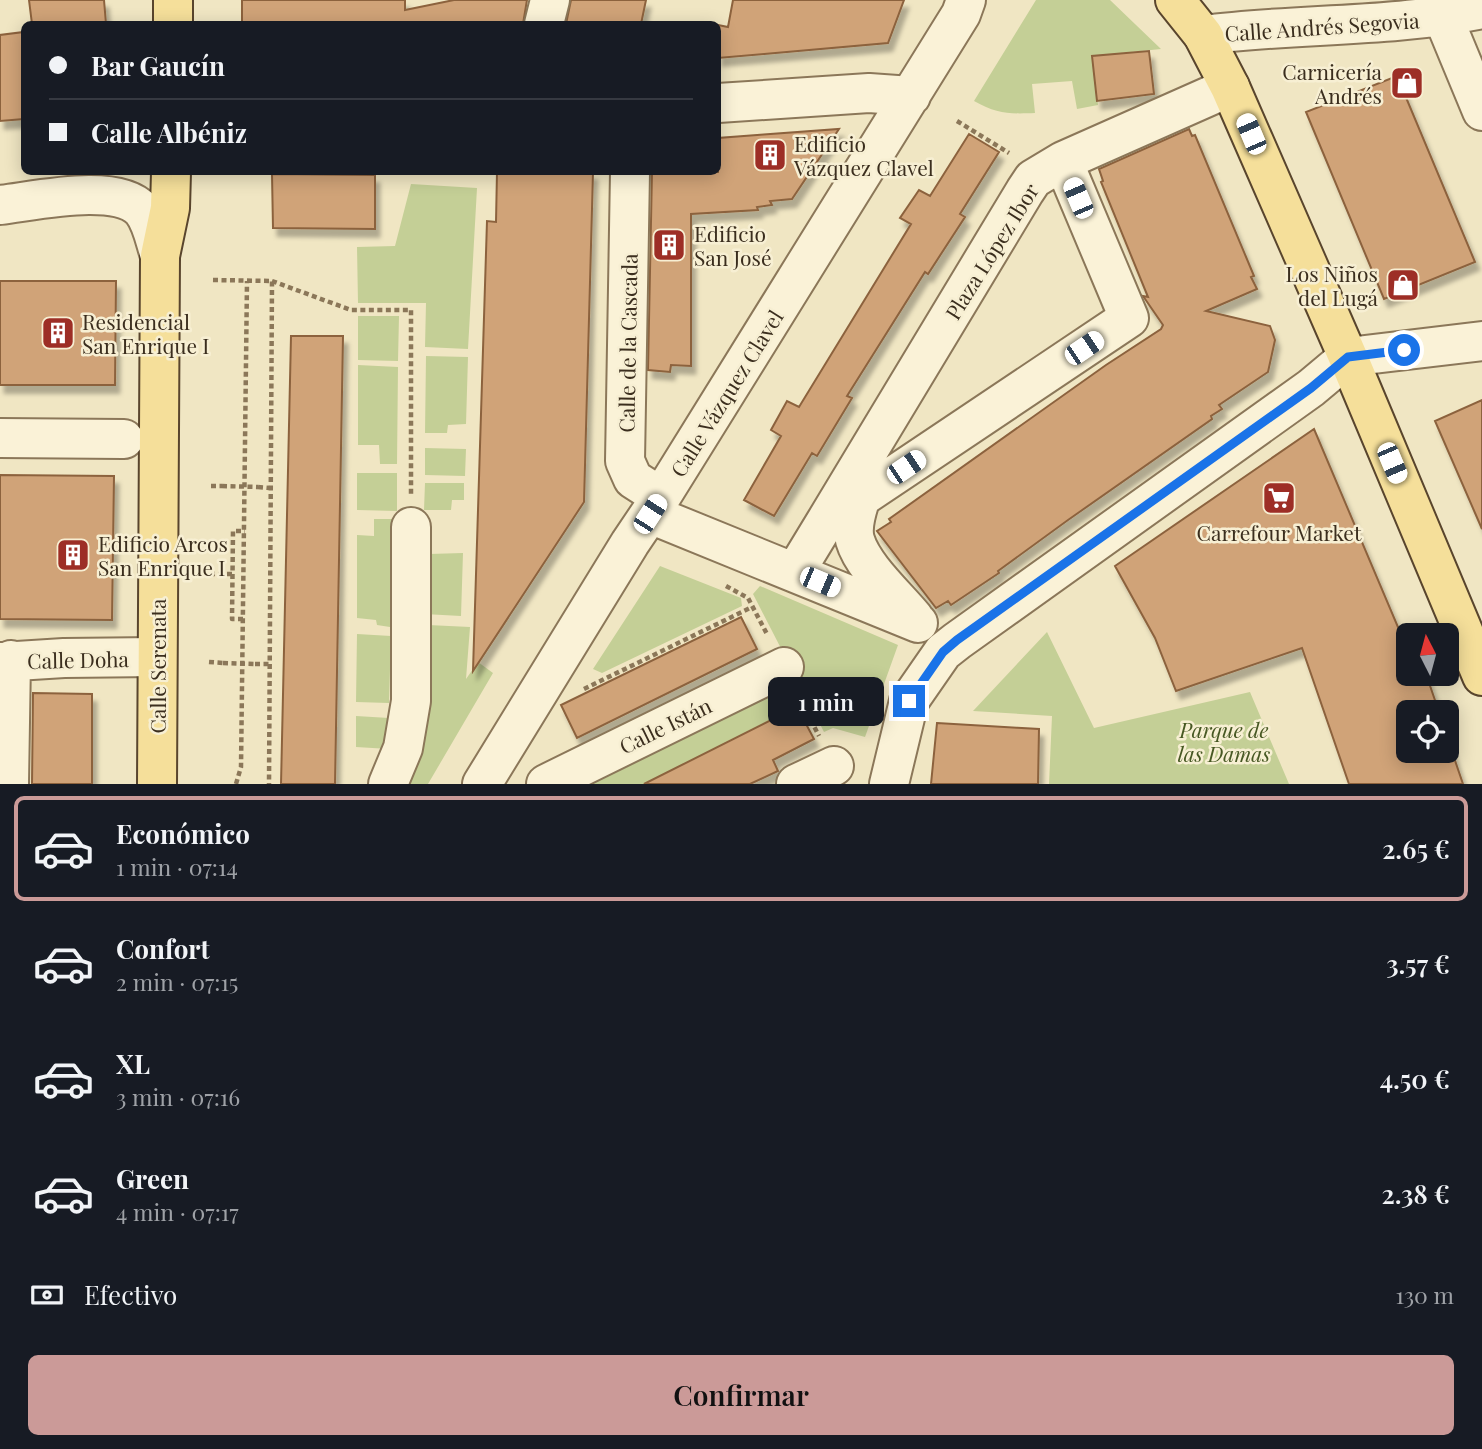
<!DOCTYPE html>
<html lang="es">
<head>
<meta charset="utf-8">
<style>
	:root { --surface:#171b24; --page:#20242c; --text:#f1f3f6; --muted:#9ea1a6; --line:#363941; --accent:#cb9a98 }
	body { margin:0; font-family:"Playfair Display",serif; background:var(--page); color:var(--text); height:100vh; display:flex; flex-direction:column; font-size:26px; white-space:nowrap }
	* { box-sizing:border-box; margin:0 }
	p { font-size:23px; color:var(--muted) }
	.icon { flex:none; width:38px; height:38px; fill:none; stroke:currentColor; stroke-width:2; stroke-linecap:round; stroke-linejoin:round }
	.map { position:relative; height:784px; overflow:hidden }
	.drawer { display:flex; flex-direction:column; background:var(--surface); flex:1 }
	.drawer>* { flex:none }
	.banner { position:absolute; left:21px; top:21px; width:700px; height:154px; border-radius:10px; box-shadow:0 4px 18px #0003; display:grid; align-content:center; height:154px; padding:0 28px; background:var(--surface) }
	.needle { width:46px; rotate:354deg }
	.tools { position:absolute; left:1396px; top:623px; display:grid; gap:14px }
	.tools a { display:grid; place-items:center; width:63px; height:63px; border-radius:10px; background:var(--surface); box-shadow:0 4px 18px #0003; font-size:35px }
	.end { position:absolute; width:32px; height:32px; margin:-16px; border:9px solid #1a73e8; background:#fff; box-shadow:0 0 0 4px #fff }
	.from { border-radius:50% }
	.bubble { position:absolute; height:49px; border-radius:10px; background:var(--surface); box-shadow:0 4px 18px #0003; font-size:23px; font-weight:600; line-height:49px; text-align:center }
	.car { position:absolute; width:21px; height:42px; margin:-21px -10px; border-radius:9px; box-shadow:0 0 5px 2px #0007; background:linear-gradient(#fff 24%,#345 0 40%,#fff 0 76%,#345 0 86%,#fff 0) }
	.banner b { display:flex; align-items:center; gap:24px; height:66px; font-size:26px }
	.banner b+b { border-top:2px solid var(--line) }
	.banner i { width:18px; height:18px; background:var(--text) }
	ul { padding:12px 0 0; list-style:none }
	li { display:flex; align-items:center; gap:21px; height:105px; margin:0 14px 10px; padding:0 14px; border:4px solid transparent; border-radius:10px }
	li div { flex:1 }
	li b { display:block; font-size:26px }
	li em { font-style:normal; font-weight:600 }
	li.selected { border-color:var(--accent) }
	li>.icon { width:63px; height:63px; stroke-width:1.5 }
	.pay { display:flex; align-items:center; gap:18px; height:77px; padding:0 28px; font-size:26px }
	.pay p { margin-inline-start:auto }
	.cta { display:flex; gap:14px; margin-top:auto; padding:14px 28px }
	.cta a { flex:1; height:80px; border-radius:10px; background:var(--accent); color:#111; font-size:28px; font-weight:600; line-height:80px; text-align:center }
	.map>svg:first-child { display:block }
	.green { fill:#c4cf96 }
	.building { fill:#d0a378; stroke:#8c623e; stroke-width:2; filter:url(#shadow) }
	.lines { fill:none; stroke-linecap:round; stroke-linejoin:round }
	.minor-casing { stroke:#8b7759; stroke-width:42 }
	.major-casing { stroke:#59452d; stroke-width:42 }
	.path { stroke:#8b7759; stroke-width:4.5; stroke-dasharray:5 3.5; stroke-linecap:butt }
	.minor { stroke:#faf2d7; stroke-width:38 }
	.major { stroke:#f5df9a; stroke-width:38 }
	.path-bridge { stroke:#8b7759; stroke-width:4.5; stroke-dasharray:5 3.5; stroke-linecap:butt }
	.route { stroke:#1a73e8; stroke-width:9 }
	.labels { text-anchor:middle; dominant-baseline:central; stroke-width:5; stroke-linejoin:round; paint-order:stroke }
	.street-label { font-size:21px; fill:#3b2e1e; stroke:#f7efd3 }
	.poi-label { font-size:21px; fill:#3b2e1e; stroke:#f7efd3; text-anchor:start }
	.park-label { font-size:21px; font-style:italic; fill:#475823; stroke:#f7efd3 }
</style>
</head>
<body>
<div class="map">
<svg width="1482" height="784" viewBox="0 0 1482 784">
	<defs>
		<filter id="shadow"><feDropShadow dx="4.5" dy="8" stdDeviation="2" flood-color="#0004"/></filter>
	</defs>
	<rect width="100%" height="100%" fill="#f0e6c3"/>
	<!-- green -->
	<path class="green" d="M1036 0H1110L1161 49 1092 56 1098 105 1077 109 1072 81 1032 84 1035 113C1009 114 997 114 974 101Z
		M411 184 477 188 468 349 425 347 426 303H358L357 247 395 246Z
		M358 316H399L398 361 358 360Z
		M426 356 468 357 466 424 448 425 447 433H425Z
		M358 365 398 367 397 464H380L379 445H358Z
		M425 448 466 449 465 476 425 475Z
		M357 473H397V511L357 510Z
		M425 483H464V500H452L451 510H424Z
		M374 519H392L390 627 377 625 376 620 357 618V535L374 536Z
		M463 553 461 616 424 614 429 554Z
		M660 566 741 598 742 606 602 673 593 669Z
		M760 586 898 645 865 737 833 728 824 732 753 594Z
		M428 625 470 627 466 679 478 662 493 673 428 784H401Z
		M1047 632 1094 728 1250 692 1289 784H1049L1052 716 973 711Z
		M357 634 391 636 389 703 356 702Z
		M781 676 797 707 644 784H557Z
		M356 716 389 718V749L356 747Z"/>
	<!-- building -->
	<path class="building" d="M29 0H104L106 24H32Z
		M242 0H405V10L454 0H527L523 24H242Z
		M571 0H646L641 24H566Z
		M733 0H904L888 43 718 58V25L728 27Z
		M24 32V119L0 121V35Z
		M1149 51 1154 94 1097 101 1092 56Z
		M1397 76 1475 262 1384 299 1306 112Z
		M839 129 792 199 770 201 772 205 757 207 758 210 691 214V366L671 365 670 372 648 370 652 172H718V138Z
		M1189 129 1192 136 1195 135 1254 276 1251 277 1257 289 1206 311 1270 326 1275 340 1268 372 1219 405 1222 409 1211 416 1212 419 1068 520 998 571 999 573 951 605 948 601 936 608 877 531 891 522 889 519 1106 365 1161 329 1163 325 1143 296 1148 297 1101 182 1103 181 1099 169Z
		M969 134 999 152 960 214 965 217 928 274 925 272 847 396 852 398 817 456 812 453 774 516 744 500 781 436 771 430 787 401 799 407 911 224 900 218 919 190 930 196Z
		M497 172H593L584 502 473 671 487 221 496 222Z
		M272 174 375 175V229L273 228Z
		M0 281H116L115 385H0Z
		M291 336H343L335 784H281Z
		M1482 400V529L1435 421Z
		M1314 429 1403 639 1406 638 1409 645V674H1426L1439 712H1409V751H1447V737L1463 784H1349L1302 648 1176 691 1155 638 1115 566Z
		M0 475 114 476 112 620 0 619Z
		M741 617 757 649 577 738 561 705Z
		M33 693 92 694V784H32Z
		M797 707 814 739 773 760 778 771 750 784H644Z
		M937 723 1039 729 1038 784H931Z"/>
	<g class="lines">
		<defs>
			<path id="minor" d="M1443 17 1482 111
				M544 24 550 0
				M1203 35C1296 23 1390 28 1482 9
				M718 103 869 93 911 96
				M1063 161 1230 87
				M630 172 625 461 633 479 661 497
				M0 205C35 201 117 182 142 210 152 222 155 241 160 256
				M0 438 124 439
				M861 497C857 510 851 526 855 540 863 567 896 596 914 618
				M650 514 918 623
				M795 572 826 521 1025 191 1033 179 1063 161 1129 318 826 521
				M0 662 64 658 156 657
				M9 784 11 660
				M388 784 403 748 411 701V527
				M482 784 630 543 661 497 961 14 966 0
				M546 784 784 667
				M796 784 834 766
				M889 784 909 701 943 652 957 641 1311 388 1348 357 1482 341"/>
			<path id="major" d="M1175 0 1203 35 1230 87 1348 357 1482 676
				M173 24V0
				M157 784 160 256 170 208 171 172"/>
		</defs>
		<!-- minor casing -->
		<use href="#minor" class="minor-casing"/>
		<!-- major casing -->
		<use href="#major" class="major-casing"/>
		<!-- path -->
		<path class="path" d="M957 121 1009 153
			M213 280 272 281 269 784
			M272 281 351 310H411V494
			M211 486H222
			M258 487 270 488
			M210 574H232
			M726 586 748 598 768 636
			M243 619H232L233 531H245
			M209 662 223 663
			M255 664H269
			M584 689 752 607
			M799 697 819 736
			M236 784 241 767 247 281"/>
		<!-- minor -->
		<use href="#minor" class="minor"/>
		<!-- major -->
		<use href="#major" class="major"/>
		<!-- path-bridge -->
		<path class="path-bridge" d="M222 486 258 487
			M223 663 255 664"/>
	</g>
	<g class="lines">
		<!-- route -->
		<path class="route" d="M909 701 943 652 957 640 1311 388 1348 357 1404 350"/>
	</g>
	<!-- icons -->
	<defs>
		<symbol id="shop-square" viewBox="-11 -11 22 22"><rect x="-9" y="-9" width="18" height="18" rx="4" fill="#9d2e26" stroke="#f7efd3"/><path d="M-5-2.5h2.3a2.7 3.5 0 0 1 5.4 0H5L5.5 6h-11ZM-1.5-2.5h3a1.5 2.3 0 0 0-3 0Z" fill="#fff"/></symbol>
		<symbol id="building-square" viewBox="-11 -11 22 22"><rect x="-9" y="-9" width="18" height="18" rx="4" fill="#9d2e26" stroke="#f7efd3"/><path d="M-4-6H4V6H1V3H-1V6H-4ZM-2.5-4.3h1.7v1.8h-1.7ZM.8-4.3h1.7v1.8H.8ZM-2.5-1h1.7V.8h-1.7ZM.8-1h1.7V.8H.8Z" fill="#fff"/></symbol>
		<symbol id="supermarket-square" viewBox="-11 -11 22 22"><rect x="-9" y="-9" width="18" height="18" rx="4" fill="#9d2e26" stroke="#f7efd3"/><path d="M-6-5.5h2.5l.6 2H6L4.5 2H-2.5L-4.4-4H-6ZM-1.5 3.2a1.3 1.3 0 1 0 .1 0ZM3 3.2a1.3 1.3 0 1 0 .1 0Z" fill="#fff"/></symbol>
	</defs>
	<g fill-rule="evenodd">
		<use href="#shop-square" x="1388" y="64" width="38" height="38"/>
		<use href="#building-square" x="751" y="136" width="38" height="38"/>
		<use href="#building-square" x="650" y="226" width="38" height="38"/>
		<use href="#shop-square" x="1384" y="266" width="38" height="38"/>
		<use href="#building-square" x="39" y="314" width="38" height="38"/>
		<use href="#supermarket-square" x="1260" y="479" width="38" height="38"/>
		<use href="#building-square" x="54" y="536" width="38" height="38"/>
	</g>
	<g class="labels">
		<!-- street labels -->
		<g class="street-label">
			<text transform="translate(1322 26) rotate(-4)">Calle Andrés Segovia</text>
			<text transform="translate(991 251) rotate(-58)">Plaza López Ibor</text>
			<text transform="translate(627 343) rotate(-89)">Calle de la Cascada</text>
			<text transform="translate(726 393) rotate(-58)">Calle Vázquez Clavel</text>
			<text transform="translate(78 659) rotate(-1)">Calle Doha</text>
			<text transform="translate(157 666) rotate(-90)">Calle Serenata</text>
			<text transform="translate(665 725) rotate(-26)">Calle Istán</text>
		</g>
		<!-- poi labels -->
		<g class="poi-label">
			<text x="1382" y="71" text-anchor="end">Carnicería<tspan x="1382" dy="24">Andrés</tspan></text>
			<text x="794" y="143">Edificio<tspan x="794" dy="24">Vázquez Clavel</tspan></text>
			<text x="694" y="233">Edificio<tspan x="694" dy="24">San José</tspan></text>
			<text x="1378" y="273" text-anchor="end">Los Niños<tspan x="1378" dy="24">del Lugá</tspan></text>
			<text x="82" y="321">Residencial<tspan x="82" dy="24">San Enrique I</tspan></text>
			<text x="1279" y="532" text-anchor="middle">Carrefour Market</text>
			<text x="98" y="543">Edificio Arcos<tspan x="98" dy="24">San Enrique I</tspan></text>
		</g>
		<!-- park labels -->
		<g class="park-label">
			<text x="1224" y="729">Parque de<tspan x="1224" dy="24">las Damas</tspan></text>
		</g>
	</g>
</svg>
<div class="tools">
<a><svg class="needle" viewBox="-14 -14 28 28"><path d="M0-13l5 13h-10z" fill="#e53935"/><path d="M0 13l5-13h-10z" fill="#9ea1a6"/></svg></a>
<a><svg class="icon" aria-label="locate" viewBox="0 0 24 24"><circle cx="12" cy="12" r="6"/><path d="M12 2v4M12 18v4M2 12h4M18 12h4"/></svg></a>
</div>
<i class="end from" style="left:1404px;top:350px"></i>
<i class="end" style="left:909px;top:701px"></i>
<div class="bubble" style="left:768px;top:677px;width:116px">1 min</div>
<i class="car" style="left:1251px;top:134px;rotate:337deg"></i>
<i class="car" style="left:1078px;top:198px;rotate:337deg"></i>
<i class="car" style="left:1084px;top:348px;rotate:56deg"></i>
<i class="car" style="left:1392px;top:463px;rotate:157deg"></i>
<i class="car" style="left:906px;top:467px;rotate:56deg"></i>
<i class="car" style="left:650px;top:514px;rotate:33deg"></i>
<i class="car" style="left:820px;top:582px;rotate:113deg"></i>
<div class="banner">
<b><i class="from"></i>Bar Gaucín</b>
<b><i></i>Calle Albéniz</b>
</div>
</div>
<section class="drawer">
<ul>
<li class="selected"><svg class="icon" aria-label="car" viewBox="0 0 24 24"><path d="M5 17H2v-5l4-1 3-4h7l3 4 3 1v5h-3M9 17h6M6 11h13"/><circle cx="7" cy="17" r="2"/><circle cx="17" cy="17" r="2"/></svg><div><b>Económico</b><p>1 min · 07:14</p></div><em>2.65 €</em></li>
<li><svg class="icon" aria-label="car" viewBox="0 0 24 24"><path d="M5 17H2v-5l4-1 3-4h7l3 4 3 1v5h-3M9 17h6M6 11h13"/><circle cx="7" cy="17" r="2"/><circle cx="17" cy="17" r="2"/></svg><div><b>Confort</b><p>2 min · 07:15</p></div><em>3.57 €</em></li>
<li><svg class="icon" aria-label="car" viewBox="0 0 24 24"><path d="M5 17H2v-5l4-1 3-4h7l3 4 3 1v5h-3M9 17h6M6 11h13"/><circle cx="7" cy="17" r="2"/><circle cx="17" cy="17" r="2"/></svg><div><b>XL</b><p>3 min · 07:16</p></div><em>4.50 €</em></li>
<li><svg class="icon" aria-label="car" viewBox="0 0 24 24"><path d="M5 17H2v-5l4-1 3-4h7l3 4 3 1v5h-3M9 17h6M6 11h13"/><circle cx="7" cy="17" r="2"/><circle cx="17" cy="17" r="2"/></svg><div><b>Green</b><p>4 min · 07:17</p></div><em>2.38 €</em></li>
</ul>
<div class="pay"><svg class="icon" aria-label="cash" viewBox="0 0 24 24"><path d="M3 7h18v10H3z"/><circle cx="12" cy="12" r="2"/></svg>Efectivo<p>130 m</p></div>
<div class="cta"><a>Confirmar</a></div>
</section>
</body>
</html>
